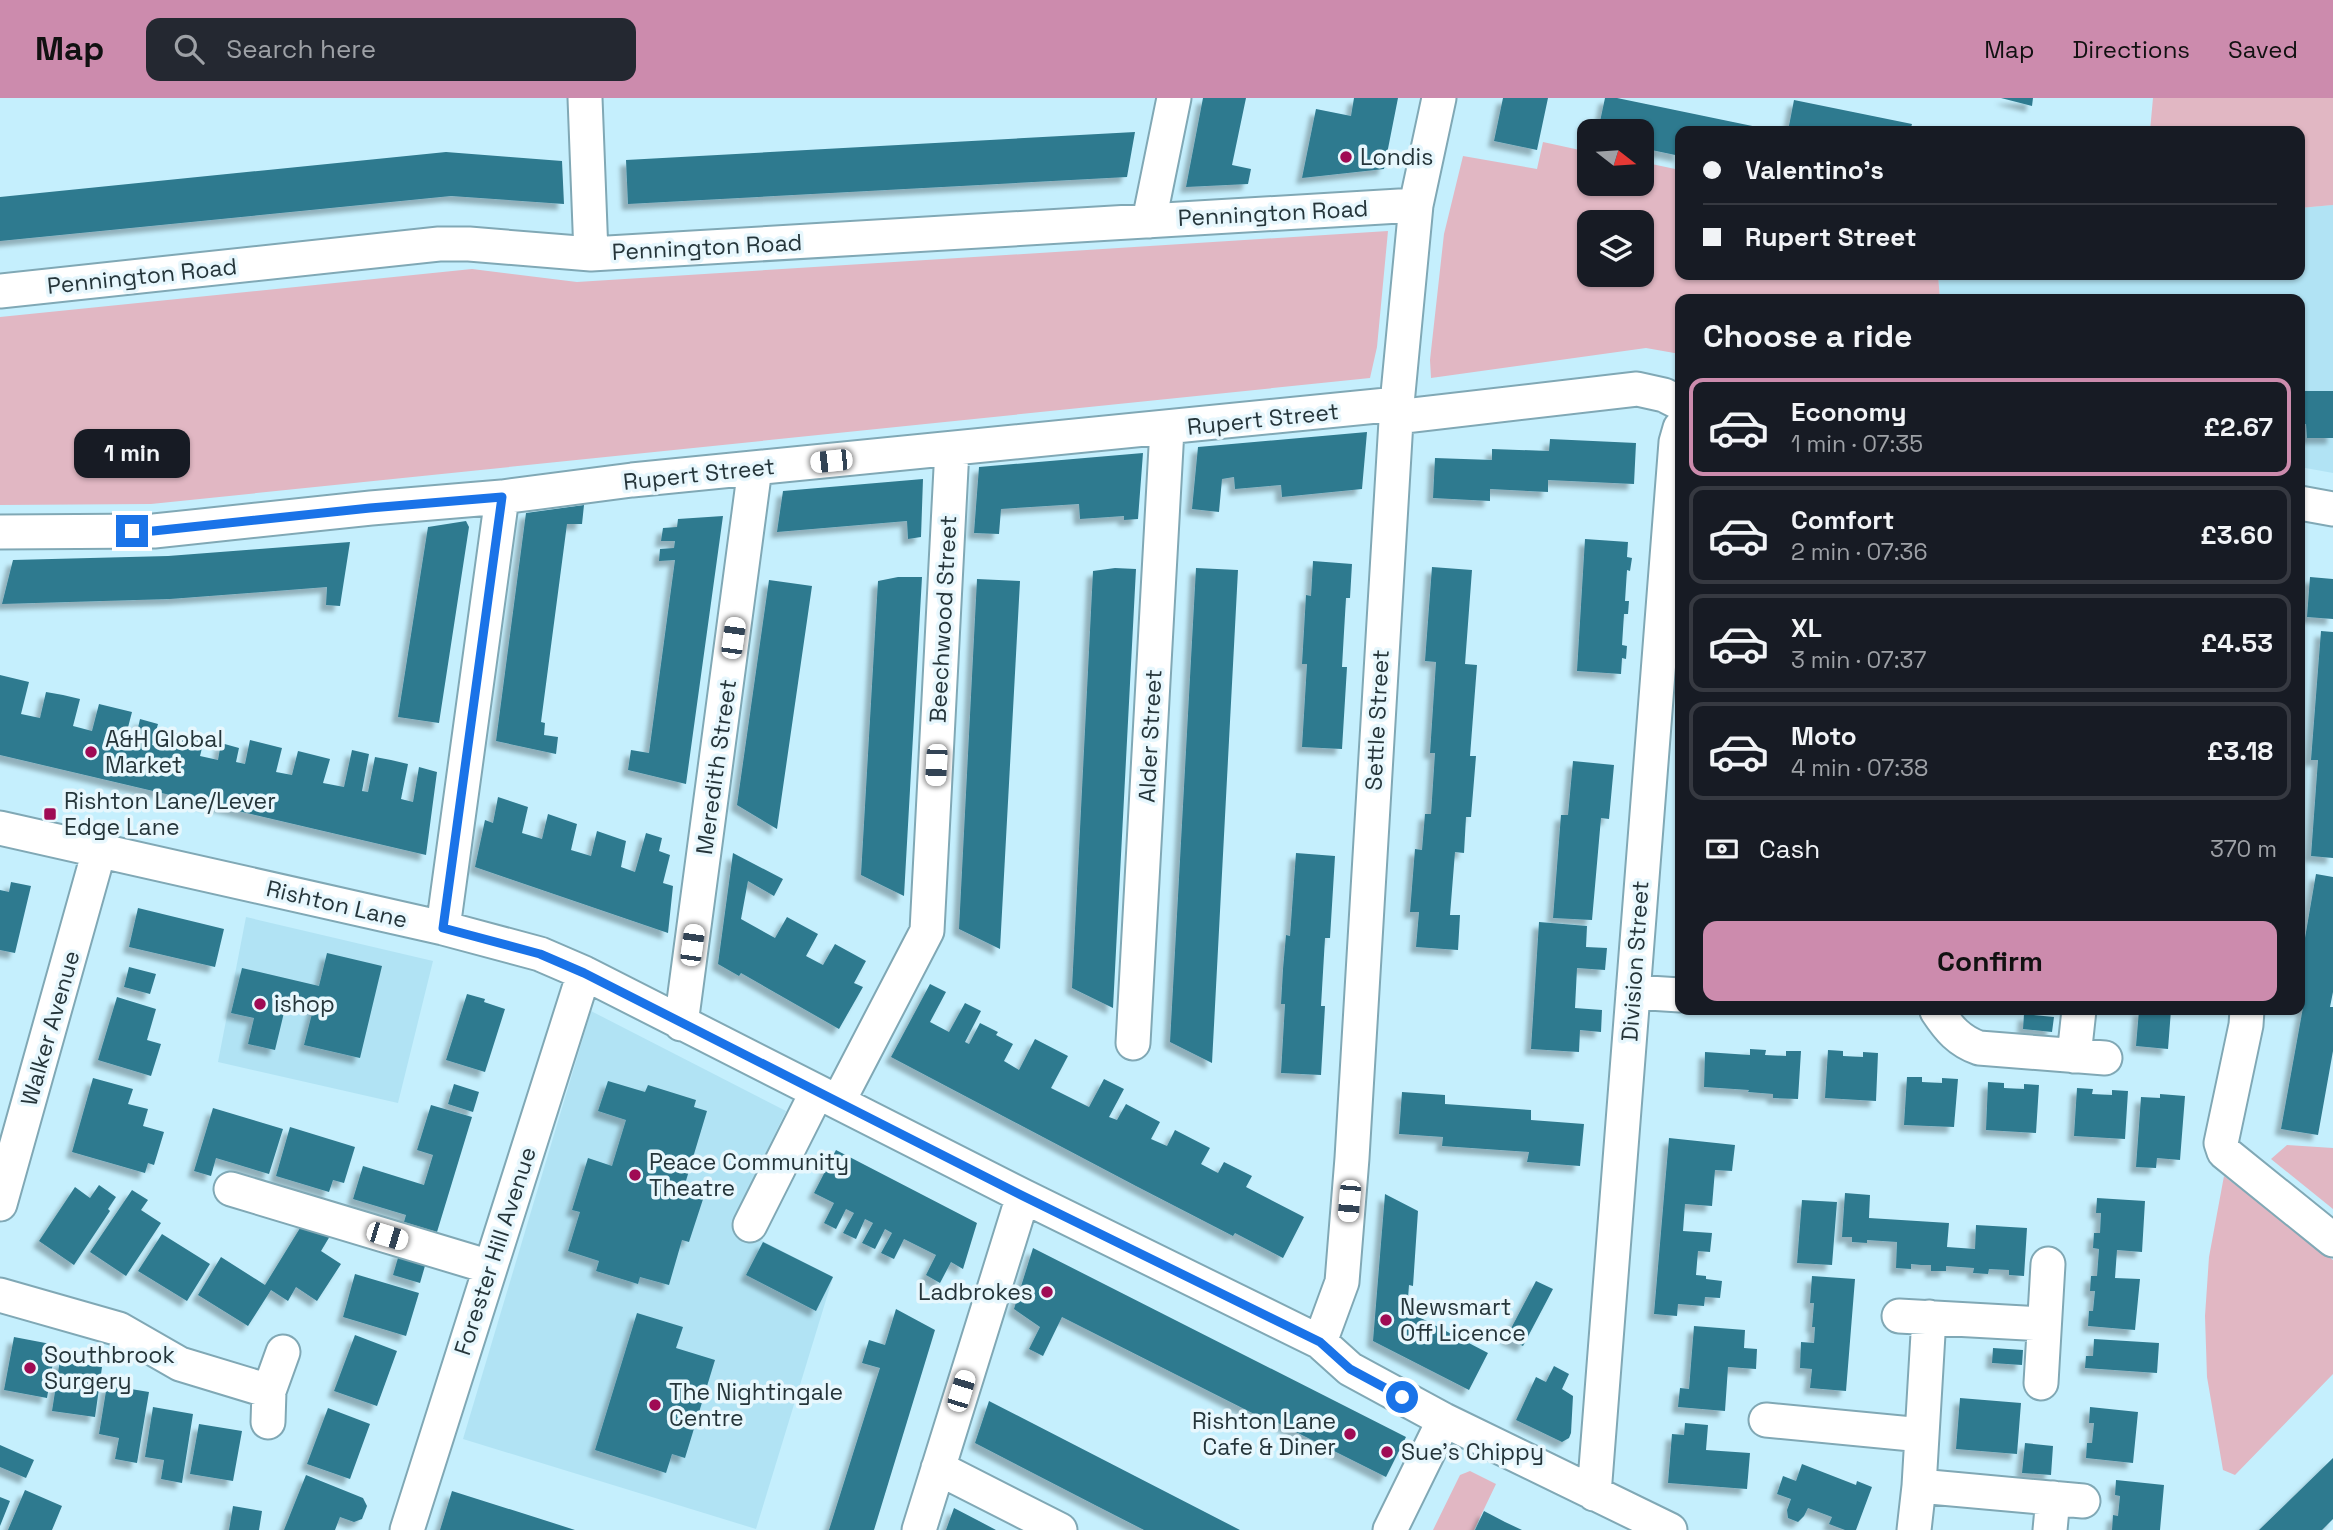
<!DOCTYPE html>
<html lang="en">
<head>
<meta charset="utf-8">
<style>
	:root { --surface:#171b24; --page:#242831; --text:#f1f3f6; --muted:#9ea1a6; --line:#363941; --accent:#cc8bad }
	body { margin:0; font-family:"Space Grotesk",sans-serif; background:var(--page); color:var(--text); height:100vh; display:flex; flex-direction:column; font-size:26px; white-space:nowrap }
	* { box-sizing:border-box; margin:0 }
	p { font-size:23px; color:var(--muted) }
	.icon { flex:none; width:38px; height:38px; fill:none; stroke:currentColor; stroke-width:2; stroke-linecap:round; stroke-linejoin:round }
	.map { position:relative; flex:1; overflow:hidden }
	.panel { position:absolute; left:1675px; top:196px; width:630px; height:721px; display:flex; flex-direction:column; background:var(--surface); border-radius:14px; box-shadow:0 2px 5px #0004 }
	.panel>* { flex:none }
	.banner { position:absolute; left:1675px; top:28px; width:630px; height:154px; border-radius:14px; box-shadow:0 2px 5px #0004; display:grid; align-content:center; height:154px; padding:0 28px; background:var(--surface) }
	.needle { width:46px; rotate:107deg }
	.tools { position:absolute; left:1577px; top:21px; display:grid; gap:14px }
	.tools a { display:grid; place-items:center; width:77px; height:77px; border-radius:14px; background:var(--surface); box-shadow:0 2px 5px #0004; font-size:35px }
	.end { position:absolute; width:32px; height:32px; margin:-16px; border:9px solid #1a73e8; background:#fff; box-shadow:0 0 0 4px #fff }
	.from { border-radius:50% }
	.bubble { position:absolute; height:49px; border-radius:14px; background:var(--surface); box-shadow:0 2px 5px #0004; font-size:23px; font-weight:800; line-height:49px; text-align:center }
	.car { position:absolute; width:21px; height:42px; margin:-21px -10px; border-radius:9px; box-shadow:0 0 5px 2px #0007; background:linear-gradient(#fff 24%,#345 0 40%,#fff 0 76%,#345 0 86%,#fff 0) }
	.banner b { display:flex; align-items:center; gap:24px; height:66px; font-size:26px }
	.banner b+b { border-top:2px solid var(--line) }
	.banner i { width:18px; height:18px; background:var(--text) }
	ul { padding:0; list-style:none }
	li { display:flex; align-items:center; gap:21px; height:98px; margin:0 14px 10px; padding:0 14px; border:4px solid var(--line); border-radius:14px }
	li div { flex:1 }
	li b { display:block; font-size:26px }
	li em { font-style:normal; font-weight:800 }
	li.current { border-color:var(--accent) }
	li>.icon { width:63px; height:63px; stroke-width:1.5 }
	h2 { padding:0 28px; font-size:32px; line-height:84px }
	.pay { display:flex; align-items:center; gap:18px; height:77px; padding:0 28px; font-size:26px }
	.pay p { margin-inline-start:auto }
	.action { display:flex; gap:14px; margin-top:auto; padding:14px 28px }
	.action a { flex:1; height:80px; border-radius:14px; background:var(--accent); color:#111; font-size:28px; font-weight:800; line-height:80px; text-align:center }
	header { display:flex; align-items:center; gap:42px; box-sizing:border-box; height:98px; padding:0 35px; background:var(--accent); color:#111 }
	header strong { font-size:33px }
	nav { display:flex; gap:38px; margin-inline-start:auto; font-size:24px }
	.search { width:490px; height:63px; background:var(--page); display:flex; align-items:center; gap:18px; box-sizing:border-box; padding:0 24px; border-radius:14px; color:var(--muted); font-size:26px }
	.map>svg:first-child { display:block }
	.built { fill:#b1e3f4 }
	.green { fill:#e1b7c3; fill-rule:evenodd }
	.building { fill:#2f7a8f; filter:url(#shadow) }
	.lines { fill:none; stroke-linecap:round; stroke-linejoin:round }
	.minor-casing { stroke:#80a8b5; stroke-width:37 }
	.minor { stroke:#fff; stroke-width:33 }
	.route { stroke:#1a73e8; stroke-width:9 }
	.poi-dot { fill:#9f0b54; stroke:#e7f7fd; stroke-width:2.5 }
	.labels { text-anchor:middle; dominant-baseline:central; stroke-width:7; stroke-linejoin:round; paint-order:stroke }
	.poi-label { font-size:23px; fill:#25353a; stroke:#e7f7fd; text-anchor:start }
	.street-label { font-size:23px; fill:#25353a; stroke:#e7f7fd }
</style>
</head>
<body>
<header>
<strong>Map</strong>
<div class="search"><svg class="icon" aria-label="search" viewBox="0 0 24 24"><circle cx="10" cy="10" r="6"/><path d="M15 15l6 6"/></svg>Search here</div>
<nav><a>Map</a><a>Directions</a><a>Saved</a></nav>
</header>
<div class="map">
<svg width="2333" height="1432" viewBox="0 0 2333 1432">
	<defs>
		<filter id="shadow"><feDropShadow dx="-6" dy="6" stdDeviation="2" flood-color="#0004"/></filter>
	</defs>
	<rect width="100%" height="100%" fill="#c5effd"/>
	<!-- built -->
	<path class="built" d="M2333 107V375L2300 369V201H1940L1938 177H2300V110Z
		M246 819 433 863 398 1005 218 964Z
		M591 913 786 1013 731 1127 833 1179 756 1431 463 1341Z"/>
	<!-- green -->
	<path class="green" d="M2153 0H2333V107L2300 110V33H2150Z
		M1543 44 1589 54V86H1642V64L1680 72V177H1938L1940 201H1680V256L1646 250 1431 280 1430 262 1444 136 1463 58 1537 71ZM1642 124V177H1589V124Z
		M1388 133 1377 249 1370 280 151 406 0 407V219L472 171 577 184Z
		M2287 1047 2333 1050V1111L2271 1061Z
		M2224 1078 2333 1162V1276L2235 1377 2223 1372 2207 1279 2205 1218 2209 1159Z
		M1470 1373 1496 1386 1474 1432H1433L1460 1377Z"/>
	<!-- building -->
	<path class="building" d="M1203 0H1246L1232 67 1251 71 1248 86 1186 89Z
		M1354 0H1398L1384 71 1302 80 1316 11 1351 18Z
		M1503 0H1548L1537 52 1494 43Z
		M1605 0H1617L1762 30 1761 33H1680V58L1642 50V33H1598Z
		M2001 0H2033L2032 8Z
		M1794 2 1912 26 1910 33H1788Z
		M1135 34 1127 79 628 106 626 62Z
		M446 54 562 63 564 106 451 98 0 143V99Z
		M2305 293H2333V340H2307L2306 326 2300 327V310L2305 309Z
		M1367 334 1362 391 1282 399 1281 387 1235 391 1234 379 1222 381 1219 414 1192 411 1198 349Z
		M1550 341 1636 345 1634 386 1548 382V394L1490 391V403L1433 400 1435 360 1492 362V351L1549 353Z
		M1143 355 1138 421 1124 422V418L1080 421 1079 406 1001 411 999 436 974 435 979 369Z
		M923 381 921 439 908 441 907 423 777 434 783 393Z
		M584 407 582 426H567L541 624 545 625 544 637 558 639 556 656 496 643 526 415Z
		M723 418 686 686 628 672 631 652 649 655 675 462 659 463 660 451 674 450 675 443H661L663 430 677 429 678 421Z
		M466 423 469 429 439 625 398 619 428 429Z
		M1585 441 1628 444 1627 459 1632 460 1630 473 1627 472 1625 503H1629L1628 516H1624L1622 547 1627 548 1626 561 1622 560 1621 576 1577 573Z
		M350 444 340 508 326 507 327 489 170 501 2 506 13 462 168 458Z
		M1313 463 1352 466 1350 500H1346L1344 534 1342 569H1347L1342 651 1302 649 1307 566H1302L1304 532 1306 497 1311 498Z
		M1432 469 1472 472 1465 566 1477 567 1470 658H1476L1471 719H1466L1464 755 1455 754 1450 817H1460L1458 852 1416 849 1419 814H1410L1415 751 1422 752 1425 716H1431L1435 655H1430L1436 564 1425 563Z
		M1115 470 1136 471 1113 910 1072 890 1093 473Z
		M1196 470 1238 472 1212 965 1170 944Z
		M898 479H922L904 798 861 777 878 483Z
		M2310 479 2333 481V521L2307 519Z
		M977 481 1020 483 1000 851 959 831Z
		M769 482 812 488 777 731 737 707Z
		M2321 533 2333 534V760L2311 758 2318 662H2311Z
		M0 577 29 584 21 616 40 620 46 594 63 597 80 601 73 628 92 633 99 606 132 614 125 641 135 643 140 621 158 626 152 647 169 651 173 634 204 642 200 658 218 662 221 645 239 650 236 664 245 666 250 642 282 650 276 674 292 677 298 653 330 661 323 685 344 689 352 652 369 656 362 693 368 694 375 659 391 662 408 666 401 701 413 704 419 669 437 674 426 757 0 657Z
		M1573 663 1614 667 1609 721 1601 720 1592 822 1553 820 1561 717H1568Z
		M498 699 528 709 522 735 542 741 548 716 577 726 571 752 591 758 597 733 626 743 621 769 635 774 646 735 662 740 659 753 670 757 663 785 673 788 668 835 475 769 485 722 493 725Z
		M733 755 783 781 774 798 748 783 741 821 775 840 787 819 818 836 806 858 823 867 835 846 866 863 854 885 863 889 839 931 741 875 739 878 718 866Z
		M1296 755 1335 758 1330 840H1325L1321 908H1325L1321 977 1281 975 1285 906H1281L1283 871 1286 837 1290 838Z
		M2316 776 2333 779V894L2330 909H2333V953L2318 1037 2281 1031 2304 904 2300 903V869Z
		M11 784 31 788 15 855 0 852V792L9 794Z
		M138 810 224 831 215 869 129 849Z
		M1539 824 1587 828 1586 849 1607 850 1605 872 1577 870 1575 910 1602 912 1601 934 1580 932 1579 954 1531 951Z
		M327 855 382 868 360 960 304 947 315 904 288 898 275 952 248 946 254 920 231 915 242 870 319 888Z
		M129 869 156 876 150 896 124 889Z
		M930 886 946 894 930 924 949 934 965 905 981 913 965 944 969 946 980 925 998 934 996 937 1013 946 1004 963 1019 972 1035 941 1068 958 1051 990 1089 1009 1104 981 1124 991 1109 1019 1117 1022 1126 1006 1160 1024 1151 1041 1167 1048 1175 1032 1210 1050 1201 1066 1218 1075 1224 1064 1252 1078 1246 1089 1304 1119 1283 1160 1235 1135 1233 1138 1136 1088 891 959Z
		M467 896 485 901 484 904 505 911 485 974 446 962Z
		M117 899 156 911 147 942 161 946 151 978 98 962Z
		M2139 912H2171L2168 951 2136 948Z
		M2024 916 2054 919 2052 934 2023 931Z
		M1750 951 1766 952 1765 957 1786 958V953H1801L1798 1001 1773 1000V996L1748 994 1749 992 1704 989 1705 954 1750 957Z
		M1828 952 1843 953V958L1863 959V954L1878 955 1876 1003 1825 1000Z
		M1907 979H1922V984L1942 985V980L1958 981 1954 1029 1904 1027Z
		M93 980 133 991 128 1006 148 1011 143 1028 164 1034 154 1067 148 1065 145 1075 72 1054Z
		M608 983 645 994 648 987 696 1002 694 1009 707 1013 685 1086 706 1092 689 1144 682 1142 669 1187 640 1179 638 1186 596 1173 599 1163 568 1153 580 1114 572 1112 588 1060 612 1068 626 1022 598 1013Z
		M1988 984 2004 985V990L2024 991V986L2039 987 2036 1035 1986 1032Z
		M454 986 479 994 473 1014 448 1006Z
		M2077 990 2093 991 2092 996 2112 997V992L2128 993 2125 1041 2074 1038Z
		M1402 994 1445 997V1006L1531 1012V1022L1584 1026 1580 1068 1527 1064 1529 1054 1442 1048 1443 1039 1399 1036Z
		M2160 996 2185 998 2180 1062 2157 1060 2156 1070 2136 1069 2141 999 2160 1000Z
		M431 1007 472 1019 437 1134 404 1124 406 1117 353 1101 363 1068 424 1087 433 1057 417 1052Z
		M213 1010 283 1031 269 1076 216 1060 211 1078 194 1073Z
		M290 1029 355 1049 344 1085 333 1082 329 1094 276 1078Z
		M1669 1040 1735 1047 1732 1073 1715 1072 1712 1108 1685 1106 1683 1133 1712 1135 1710 1154 1698 1153 1696 1177 1706 1178V1181L1722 1183 1720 1200 1705 1199 1704 1208 1678 1206 1677 1218 1654 1216Z
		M836 1052 977 1125 963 1171 951 1164 940 1185 926 1177 936 1157 904 1141 894 1161 881 1155 892 1135 885 1131 875 1151 862 1145 873 1125 865 1121 856 1141 843 1135 854 1115 846 1111 836 1131 824 1125 834 1105 814 1095Z
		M99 1087 116 1099 108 1111 110 1113 74 1167 39 1143 75 1089 90 1100Z
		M132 1092 148 1102 141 1112 161 1125 126 1178 90 1154Z
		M1845 1095 1870 1097 1869 1120 1949 1125 1947 1149 1975 1151 1976 1127 2027 1130 2024 1178 2009 1177V1172L1989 1171 1988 1176 1973 1175 1974 1170 1946 1168V1173H1931V1167H1921L1911 1166V1171L1896 1170 1897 1144 1867 1142V1145L1852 1144V1139H1842Z
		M1385 1096 1418 1113 1413 1188 1409 1187 1408 1200 1425 1209 1419 1219 1488 1255 1469 1292 1373 1243Z
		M2097 1100 2145 1103 2142 1154 2117 1152 2115 1180 2140 1181 2135 1232 2088 1228 2089 1213H2093L2095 1193H2090L2091 1178H2097L2099 1151 2093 1150 2094 1135H2100L2101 1115H2096Z
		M1802 1102 1837 1104 1832 1167 1797 1165Z
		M305 1122 330 1138 321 1153 341 1166 317 1203 296 1189 288 1203 271 1192 248 1228 198 1197 221 1159 265 1187Z
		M162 1136 210 1166 187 1203 138 1173Z
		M763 1144 833 1179 816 1213 746 1177Z
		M1033 1150 1406 1339 1386 1379 1276 1324 1274 1326 1062 1219 1043 1258 1029 1251 1040 1229 1014 1211Z
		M400 1153 427 1161 420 1185 393 1177Z
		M355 1176 419 1195 406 1238 343 1219Z
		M1812 1178 1855 1181 1846 1293 1810 1290 1812 1271 1800 1270 1801 1244 1814 1245 1815 1229H1812L1814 1205H1810Z
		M1536 1183 1553 1191 1523 1248 1506 1240Z
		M896 1211 935 1232 874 1432H829L880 1270 862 1265 869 1242 885 1247Z
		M637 1215 683 1229 676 1250 715 1262 685 1360 672 1356 666 1375 595 1352Z
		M1694 1228 1745 1232 1744 1250 1757 1251 1756 1271 1728 1269 1725 1313 1678 1309 1680 1290 1689 1291Z
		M355 1237 397 1253 377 1308 334 1293Z
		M14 1239 56 1247 47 1300 4 1292Z
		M2094 1241 2159 1245 2157 1275 2085 1270 2086 1258H2093Z
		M1993 1250 2023 1252 2022 1267 1992 1265Z
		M60 1262 102 1269 95 1319 52 1313Z
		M1554 1268 1569 1276 1562 1291 1573 1298 1571 1335 1569 1340 1562 1344 1516 1322 1536 1279 1546 1284Z
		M107 1287 149 1294 137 1365 115 1361 119 1340 99 1336Z
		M1960 1300 2021 1305 2017 1356 1956 1351Z
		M989 1303 1135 1378 1240 1432H1144L1095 1407 975 1345Z
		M153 1309 193 1316 182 1385 161 1381 164 1362 145 1359Z
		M2090 1309 2138 1314 2133 1365 2086 1360 2087 1345H2092L2094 1325H2089Z
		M328 1310 370 1326 350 1381 307 1366Z
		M1685 1325 1708 1327 1706 1352 1750 1355 1747 1391 1668 1385 1672 1336 1684 1337Z
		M199 1326 242 1333 233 1383 190 1376Z
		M2025 1345 2053 1348 2051 1377 2022 1375Z
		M0 1347 34 1362 26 1380 0 1369Z
		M2333 1360V1421L2322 1432H2259Z
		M1802 1366 1856 1387 1857 1383 1872 1389 1856 1432H1845L1829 1426 1832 1419 1808 1410 1804 1418 1798 1424 1788 1420 1787 1412 1791 1401 1777 1396 1783 1378 1796 1383Z
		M306 1377 363 1400 367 1408 362 1421 354 1424 340 1419 335 1432H284Z
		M2116 1382 2164 1387 2160 1432H2112L2113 1417 2118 1418 2120 1398 2115 1397Z
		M25 1392 62 1408 52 1432H8Z
		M452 1393 547 1423 575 1432H440Z
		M0 1399 10 1403 0 1428Z
		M233 1408 262 1413 259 1432H229Z
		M954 1410 979 1423 996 1432H946Z
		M1484 1413 1505 1424 1522 1432H1475Z"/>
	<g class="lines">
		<defs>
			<path id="minor" d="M585 0 591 156
				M1149 123 1174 0
				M0 193 439 146H469L591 156 1416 107
				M1396 319 1637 291 1664 297 1680 305
				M2300 405 2333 411
				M0 434 154 433 371 410 502 399 632 382 1397 306
				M0 730 443 830 540 856 584 875 1023 1098 1320 1244 1350 1271 1444 1322 1670 1432
				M443 830 502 399
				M1633 894 1680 897
				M2247 912 2246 927 2221 1045 2224 1054 2333 1142
				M1937 913C1949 931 1959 943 1979 950L2105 960
				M681 926 755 370
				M1133 945 1167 331
				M2074 958 2079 912
				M838 1004 927 833 952 351
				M231 1091 490 1169
				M0 1106 99 753
				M750 1127 817 994
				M0 1197 119 1231 180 1266 269 1293
				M1899 1218 2044 1226
				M1320 1244 1342 1184 1352 1060 1397 306 1416 107 1439 0
				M2041 1285 2048 1166
				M1766 1322 1922 1337
				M268 1324 269 1293 283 1254
				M938 1370 1060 1432
				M1919 1388 2083 1403
				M1594 1396 1676 344 1680 330
				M407 1432 584 875
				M919 1432 1023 1098
				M1390 1432 1444 1322
				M1914 1432 1919 1388 1929 1219
				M2050 1432 2053 1400"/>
		</defs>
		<!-- minor casing -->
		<use href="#minor" class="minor-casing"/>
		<!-- minor -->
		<use href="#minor" class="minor"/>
	</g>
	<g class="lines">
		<!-- route -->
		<path class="route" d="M132 433H153L370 410 502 399 443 830 540 856 584 875 1023 1098 1320 1244 1350 1271 1402 1299"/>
	</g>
	<!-- markers -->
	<g class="poi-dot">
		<circle cx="1346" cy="59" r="7"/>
		<circle cx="91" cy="654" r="7"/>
		<rect x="43" y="709" width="14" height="14" rx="3.5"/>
		<circle cx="260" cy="906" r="7"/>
		<circle cx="635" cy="1077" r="7"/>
		<circle cx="1047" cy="1194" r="7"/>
		<circle cx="1386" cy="1222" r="7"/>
		<circle cx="30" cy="1270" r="7"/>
		<circle cx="655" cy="1307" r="7"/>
		<circle cx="1350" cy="1336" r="7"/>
		<circle cx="1387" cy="1354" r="7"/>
	</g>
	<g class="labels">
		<!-- poi labels -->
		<g class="poi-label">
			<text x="1360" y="59">Londis</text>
			<text x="105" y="641">A&amp;H Global<tspan x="105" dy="26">Market</tspan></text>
			<text x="64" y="703">Rishton Lane/Lever<tspan x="64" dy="26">Edge Lane</tspan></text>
			<text x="274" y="906">ishop</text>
			<text x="649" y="1064">Peace Community<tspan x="649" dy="26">Theatre</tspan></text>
			<text x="1033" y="1194" text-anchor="end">Ladbrokes</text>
			<text x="1400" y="1209">Newsmart<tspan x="1400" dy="26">Off Licence</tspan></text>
			<text x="44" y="1257">Southbrook<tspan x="44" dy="26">Surgery</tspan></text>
			<text x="669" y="1294">The Nightingale<tspan x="669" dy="26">Centre</tspan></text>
			<text x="1336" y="1323" text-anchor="end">Rishton Lane<tspan x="1336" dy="26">Cafe &amp; Diner</tspan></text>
			<text x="1401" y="1354">Sue's Chippy</text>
		</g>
		<!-- street labels -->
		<g class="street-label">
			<text transform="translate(1273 115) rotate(-3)">Pennington Road</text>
			<text transform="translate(707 149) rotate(-3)">Pennington Road</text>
			<text transform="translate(142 178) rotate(-6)">Pennington Road</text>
			<text transform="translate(1263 321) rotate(-6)">Rupert Street</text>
			<text transform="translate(699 376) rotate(-6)">Rupert Street</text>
			<text transform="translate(943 521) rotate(-87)">Beechwood Street</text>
			<text transform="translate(1377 622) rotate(-87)">Settle Street</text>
			<text transform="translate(1150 638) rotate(-87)">Alder Street</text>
			<text transform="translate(716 669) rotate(-82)">Meredith Street</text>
			<text transform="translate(337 806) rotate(13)">Rishton Lane</text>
			<text transform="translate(1635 863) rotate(-86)">Division Street</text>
			<text transform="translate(50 930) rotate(-74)">Walker Avenue</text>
			<text transform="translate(495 1153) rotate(-72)">Forester Hill Avenue</text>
		</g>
	</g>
</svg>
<div class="tools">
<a><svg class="needle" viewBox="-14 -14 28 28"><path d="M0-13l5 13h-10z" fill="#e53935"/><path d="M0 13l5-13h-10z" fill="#9ea1a6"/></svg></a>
<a><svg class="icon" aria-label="layers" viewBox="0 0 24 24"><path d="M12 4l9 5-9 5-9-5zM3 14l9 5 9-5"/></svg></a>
</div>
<i class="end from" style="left:1402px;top:1299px"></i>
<i class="end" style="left:132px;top:433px"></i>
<div class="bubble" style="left:74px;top:331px;width:116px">1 min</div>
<i class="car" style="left:831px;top:363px;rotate:264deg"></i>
<i class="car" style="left:733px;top:540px;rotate:8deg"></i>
<i class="car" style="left:936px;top:667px;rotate:183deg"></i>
<i class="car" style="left:692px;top:847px;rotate:8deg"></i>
<i class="car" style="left:1349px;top:1103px;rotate:185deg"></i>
<i class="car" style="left:387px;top:1138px;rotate:107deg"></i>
<i class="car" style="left:961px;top:1293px;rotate:17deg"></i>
<div class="banner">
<b><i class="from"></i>Valentino's</b>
<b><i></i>Rupert Street</b>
</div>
<section class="panel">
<h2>Choose a ride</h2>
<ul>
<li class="current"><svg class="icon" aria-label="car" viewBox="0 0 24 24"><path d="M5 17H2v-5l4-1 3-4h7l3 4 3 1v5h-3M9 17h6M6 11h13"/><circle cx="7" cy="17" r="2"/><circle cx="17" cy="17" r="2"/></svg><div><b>Economy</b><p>1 min · 07:35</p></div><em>£2.67</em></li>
<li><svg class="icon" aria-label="car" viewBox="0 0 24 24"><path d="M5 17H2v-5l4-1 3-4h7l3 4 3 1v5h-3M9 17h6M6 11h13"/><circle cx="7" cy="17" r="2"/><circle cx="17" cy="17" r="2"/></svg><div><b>Comfort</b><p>2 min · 07:36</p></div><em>£3.60</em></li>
<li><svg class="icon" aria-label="car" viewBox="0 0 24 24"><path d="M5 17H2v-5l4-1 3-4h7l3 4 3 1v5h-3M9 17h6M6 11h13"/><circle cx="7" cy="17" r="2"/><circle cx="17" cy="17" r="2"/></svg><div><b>XL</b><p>3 min · 07:37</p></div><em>£4.53</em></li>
<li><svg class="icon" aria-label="car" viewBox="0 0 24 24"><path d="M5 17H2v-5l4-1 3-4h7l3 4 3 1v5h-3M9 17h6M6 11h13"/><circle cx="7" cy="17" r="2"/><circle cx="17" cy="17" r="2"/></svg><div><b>Moto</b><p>4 min · 07:38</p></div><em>£3.18</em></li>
</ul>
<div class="pay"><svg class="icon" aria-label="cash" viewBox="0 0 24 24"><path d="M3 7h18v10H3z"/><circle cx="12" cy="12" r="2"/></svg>Cash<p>370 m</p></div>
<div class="action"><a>Confirm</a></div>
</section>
</div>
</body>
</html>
